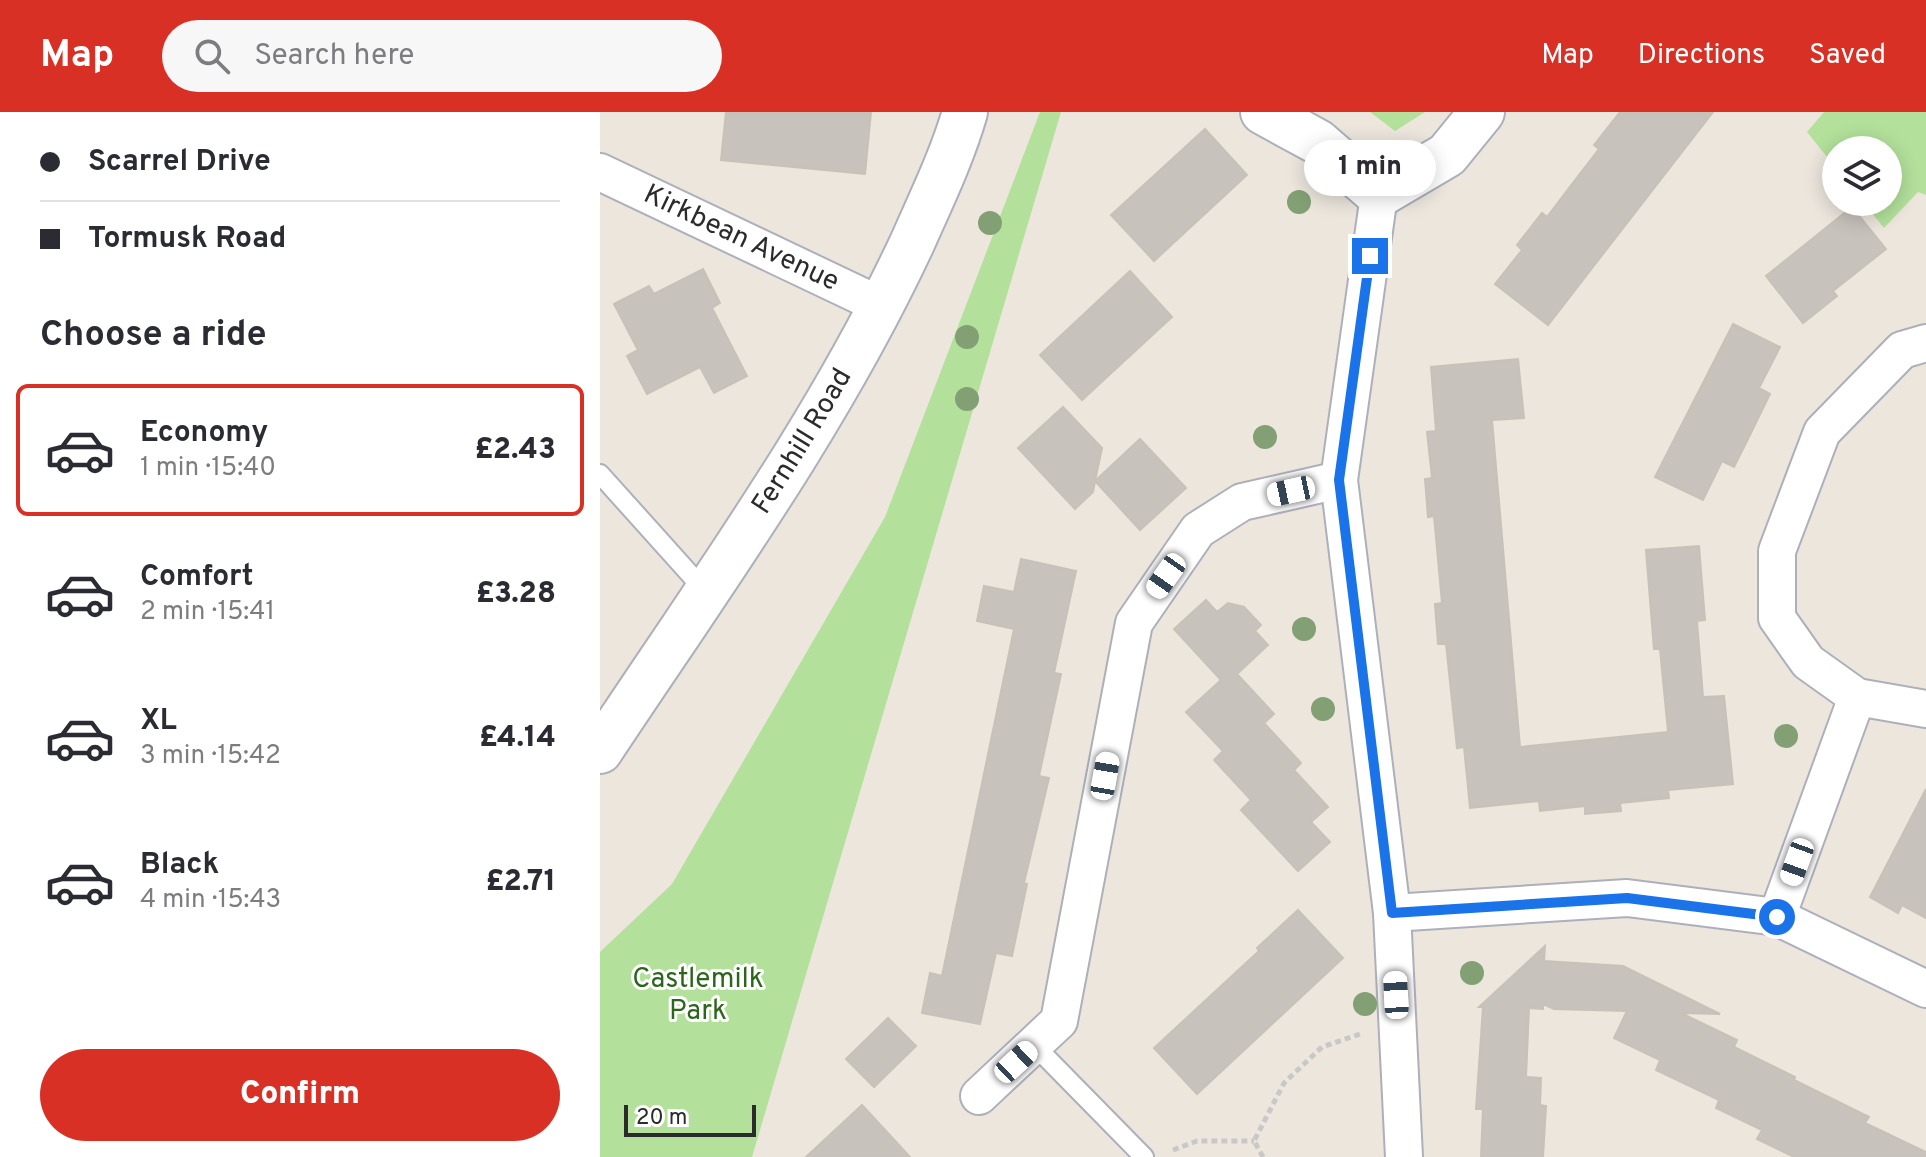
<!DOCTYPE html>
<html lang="en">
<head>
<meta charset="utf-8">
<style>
	:root { --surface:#fff; --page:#f7f7f7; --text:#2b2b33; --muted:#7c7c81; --line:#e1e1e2; --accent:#d93025 }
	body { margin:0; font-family:Overpass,sans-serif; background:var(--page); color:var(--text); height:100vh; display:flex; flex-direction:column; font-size:30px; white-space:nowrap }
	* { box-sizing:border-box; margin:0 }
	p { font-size:26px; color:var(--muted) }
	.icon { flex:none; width:44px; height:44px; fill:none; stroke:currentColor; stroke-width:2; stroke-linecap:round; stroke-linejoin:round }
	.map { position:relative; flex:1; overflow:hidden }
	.details { display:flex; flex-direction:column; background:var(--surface); width:600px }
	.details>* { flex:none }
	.top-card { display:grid; align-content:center; height:176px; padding:0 40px; background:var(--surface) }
	.controls { position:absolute; left:1222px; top:24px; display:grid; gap:16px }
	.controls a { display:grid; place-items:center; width:80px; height:80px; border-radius:50%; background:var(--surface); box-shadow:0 4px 20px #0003; font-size:40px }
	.scale { position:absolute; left:24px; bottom:20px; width:132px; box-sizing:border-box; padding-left:8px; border:4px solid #2b2b2b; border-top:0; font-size:22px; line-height:28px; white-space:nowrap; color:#2b2b2b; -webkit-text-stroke:6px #fff; paint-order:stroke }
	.end { position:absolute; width:36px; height:36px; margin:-18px; border:10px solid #1a73e8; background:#fff; box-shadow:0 0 0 4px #fff }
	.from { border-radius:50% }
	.bubble { position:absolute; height:56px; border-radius:28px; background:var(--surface); box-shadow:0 4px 20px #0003; font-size:26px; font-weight:800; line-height:56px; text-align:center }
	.car { position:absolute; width:24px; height:48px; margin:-24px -12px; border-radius:10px; box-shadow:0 0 6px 2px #0007; background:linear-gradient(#fff 24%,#345 0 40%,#fff 0 76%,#345 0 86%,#fff 0) }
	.top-card b { display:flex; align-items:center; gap:28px; height:76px; font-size:30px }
	.top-card b+b { border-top:2px solid var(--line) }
	.top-card i { width:20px; height:20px; background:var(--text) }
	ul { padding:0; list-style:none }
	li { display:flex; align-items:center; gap:24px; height:132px; margin:0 16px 12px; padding:0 24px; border:4px solid transparent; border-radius:12px }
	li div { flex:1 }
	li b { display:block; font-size:30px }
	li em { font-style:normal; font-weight:800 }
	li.active { border-color:var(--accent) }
	li>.icon { width:72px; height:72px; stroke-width:1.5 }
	h2 { padding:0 40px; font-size:36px; line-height:96px }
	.cta { display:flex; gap:16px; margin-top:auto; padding:16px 40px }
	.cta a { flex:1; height:92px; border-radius:48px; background:var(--accent); color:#fff; font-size:32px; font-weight:800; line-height:92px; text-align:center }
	header { display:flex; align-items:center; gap:48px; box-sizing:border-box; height:112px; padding:0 40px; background:var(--accent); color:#fff }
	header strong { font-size:38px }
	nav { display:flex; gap:44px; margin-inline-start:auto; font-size:28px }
	.search { width:560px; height:72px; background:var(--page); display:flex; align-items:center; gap:20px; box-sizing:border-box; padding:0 28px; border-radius:44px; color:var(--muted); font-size:30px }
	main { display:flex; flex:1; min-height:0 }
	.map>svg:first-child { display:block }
	.green { fill:#b3e19b }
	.building { fill:#c8c2bd; stroke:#c7c1b7; stroke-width:2 }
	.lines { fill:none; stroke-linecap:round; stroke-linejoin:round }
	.service-casing { stroke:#adb0bb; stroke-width:22 }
	.minor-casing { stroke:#adb0bb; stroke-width:40 }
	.tertiary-casing { stroke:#adb0bb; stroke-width:48 }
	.path { stroke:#c8c8c8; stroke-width:5; stroke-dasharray:6 4; stroke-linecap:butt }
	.service { stroke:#fff; stroke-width:18 }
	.minor { stroke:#fff; stroke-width:36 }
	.tertiary { stroke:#fff; stroke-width:44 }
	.tree { fill:#82a073 }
	.route { stroke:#1a73e8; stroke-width:10 }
	.labels { text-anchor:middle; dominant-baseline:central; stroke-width:6; stroke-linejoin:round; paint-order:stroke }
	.street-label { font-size:28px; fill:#2b2b2b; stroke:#fff }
	.park-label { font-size:28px; fill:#2c661d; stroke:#fff }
</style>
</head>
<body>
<header>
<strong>Map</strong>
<div class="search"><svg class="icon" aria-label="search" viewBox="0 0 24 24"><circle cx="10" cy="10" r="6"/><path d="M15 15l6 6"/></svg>Search here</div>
<nav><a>Map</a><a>Directions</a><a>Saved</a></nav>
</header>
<main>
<section class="details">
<div class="top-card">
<b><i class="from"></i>Scarrel Drive</b>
<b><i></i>Tormusk Road</b>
</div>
<h2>Choose a ride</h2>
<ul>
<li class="active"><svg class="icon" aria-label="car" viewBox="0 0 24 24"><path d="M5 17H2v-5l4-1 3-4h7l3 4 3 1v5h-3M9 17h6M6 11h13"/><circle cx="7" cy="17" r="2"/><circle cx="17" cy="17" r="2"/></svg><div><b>Economy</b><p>1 min · 15:40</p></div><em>£2.43</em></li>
<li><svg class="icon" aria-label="car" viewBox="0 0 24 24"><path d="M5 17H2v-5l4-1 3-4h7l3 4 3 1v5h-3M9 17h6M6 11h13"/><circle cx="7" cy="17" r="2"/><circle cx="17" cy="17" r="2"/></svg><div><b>Comfort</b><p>2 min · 15:41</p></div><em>£3.28</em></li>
<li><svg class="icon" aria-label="car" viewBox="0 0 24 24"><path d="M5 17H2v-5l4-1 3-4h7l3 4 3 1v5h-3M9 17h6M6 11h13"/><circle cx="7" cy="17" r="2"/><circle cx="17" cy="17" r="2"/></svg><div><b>XL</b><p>3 min · 15:42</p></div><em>£4.14</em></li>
<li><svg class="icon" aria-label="car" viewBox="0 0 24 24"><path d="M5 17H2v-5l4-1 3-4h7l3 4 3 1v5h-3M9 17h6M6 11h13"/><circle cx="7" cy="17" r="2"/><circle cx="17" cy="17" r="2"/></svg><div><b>Black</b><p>4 min · 15:43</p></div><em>£2.71</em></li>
</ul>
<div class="cta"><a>Confirm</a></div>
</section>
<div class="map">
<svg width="1326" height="1045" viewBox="0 0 1326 1045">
	<rect width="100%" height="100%" fill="#ece6dd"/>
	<!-- green -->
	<path class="green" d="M440 0H461L152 1045H0V840L72 772 285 405Z
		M770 0H825L795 19Z
		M1224 0H1326V83L1318 80 1284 116 1263 90H1288V38H1236V56L1207 20Z"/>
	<!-- building -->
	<path class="building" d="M126 0H271L265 62 121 48Z
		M1020 0H1113L948 213 895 172 922 138 917 133 942 101 947 105 972 72 999 37 994 33Z
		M605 17 647 63 554 149 511 103Z
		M1252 95 1286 137 1233 179 1237 184 1203 211 1166 164Z
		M103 157 120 191 112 196 147 264 114 281 100 255 47 282 27 244 38 238 14 192 49 174 54 182Z
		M530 159 572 205 482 288 440 243Z
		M1133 212 1180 235 1159 276 1170 282 1147 329 1134 355 1122 349 1103 388 1055 365Z
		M918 247 924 306 892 308 920 635 1068 620 1060 537H1054L1046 438 1099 434 1105 508 1097 509 1103 585 1124 584 1133 672 1068 678 1069 686 1020 691 1021 699 985 702V694L940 699 939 689 870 696 864 635 857 636 846 532H838L835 492 842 491 834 404 828 405 825 367 832 366 827 320 836 319 831 255Z
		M463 295 502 336 495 369 540 327 586 376 540 418 495 369 493 380 475 397 418 336Z
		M421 447 476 459 454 561 461 562 439 664 449 666 424 771 427 772 412 844 396 841 380 912 322 901 330 861 342 864 414 517 377 509 384 474 414 480Z
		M606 488 617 500 628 491 644 495 661 513 655 519 668 533 637 562 674 602 664 611 701 651 694 658 728 695 711 710 730 730 698 759 641 698 651 688 614 648 623 639 586 600 621 568 574 517Z
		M1326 677V806L1302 793 1298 801 1270 785Z
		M698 798 743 846 597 982 554 936 659 839 657 836Z
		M945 834 944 849 1023 854 1120 902 1081 901 1137 928 1134 935 1195 965 1194 968 1269 1005 1265 1011 1326 1040V1045H1194L1157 1027 1162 1018 1116 996 1119 988 1056 958 1060 948 1014 926 1027 899 954 897 943 892V897L929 896 926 965 941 966 940 993 946 994 943 1045H881L883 997H876L883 895H879Z
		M288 906 316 934 274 975 246 947Z
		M262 993 310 1045H206Z"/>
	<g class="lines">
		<defs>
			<path id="service" d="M0 362 106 480
				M434 933 544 1045"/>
			<g id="minor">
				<path id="s1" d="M0 60 282 194"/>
				<path d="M779 83 739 368 792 801 804 1045"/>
				<path d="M1326 231 1302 238 1222 320 1177 439V506L1208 550 1257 585 1326 597"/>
				<path d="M792 801 1027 786 1177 805 1326 877"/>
				<path d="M1177 805 1257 585"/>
				<path d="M379 984 459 909 534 511 598 418 642 390 739 368"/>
			</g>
			<g id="tertiary">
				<path d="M663 0 718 30 779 83 847 43 882 0"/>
				<path id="s2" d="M0 639C110 473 229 310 313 129 332 86 352 45 365 0"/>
			</g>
		</defs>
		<!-- service casing -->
		<use href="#service" class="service-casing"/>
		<!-- minor casing -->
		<use href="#minor" class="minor-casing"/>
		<!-- tertiary casing -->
		<use href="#tertiary" class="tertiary-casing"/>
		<!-- path -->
		<path class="path" d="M573 1038 597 1029H654
			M663 1045 654 1029 684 971 722 935 760 922"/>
		<!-- service -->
		<use href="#service" class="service"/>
		<!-- minor -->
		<use href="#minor" class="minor"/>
		<!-- tertiary -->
		<use href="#tertiary" class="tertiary"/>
	</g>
	<!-- trees -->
	<g class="tree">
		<circle cx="699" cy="90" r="12"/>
		<circle cx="390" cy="111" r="12"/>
		<circle cx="367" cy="225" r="12"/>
		<circle cx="367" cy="287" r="12"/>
		<circle cx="665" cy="325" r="12"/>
		<circle cx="704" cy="517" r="12"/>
		<circle cx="723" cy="597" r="12"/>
		<circle cx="1186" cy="624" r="12"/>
		<circle cx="872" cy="861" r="12"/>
		<circle cx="765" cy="892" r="12"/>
	</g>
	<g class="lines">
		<!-- route -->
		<path class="route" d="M770 144 739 368 792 801 1027 786 1177 805"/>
	</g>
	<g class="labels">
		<!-- street labels -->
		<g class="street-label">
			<text stroke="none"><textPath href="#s1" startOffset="156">Kirkbean Avenue</textPath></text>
			<text stroke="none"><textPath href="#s2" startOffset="370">Fernhill Road</textPath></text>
		</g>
		<!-- park labels -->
		<g class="park-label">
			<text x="98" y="868">Castlemilk<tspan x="98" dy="32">Park</tspan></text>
		</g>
	</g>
</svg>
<div class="controls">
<a><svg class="icon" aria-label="layers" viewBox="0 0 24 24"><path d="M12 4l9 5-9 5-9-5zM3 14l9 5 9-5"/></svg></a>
</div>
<div class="scale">20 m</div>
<i class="end from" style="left:1177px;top:805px"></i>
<i class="end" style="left:770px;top:144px"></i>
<div class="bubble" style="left:704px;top:28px;width:132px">1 min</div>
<i class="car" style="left:691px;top:379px;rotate:258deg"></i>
<i class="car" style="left:566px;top:464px;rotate:215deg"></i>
<i class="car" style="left:505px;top:664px;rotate:10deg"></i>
<i class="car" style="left:1197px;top:750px;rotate:200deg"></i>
<i class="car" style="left:796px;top:883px;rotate:357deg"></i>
<i class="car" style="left:416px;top:950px;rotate:47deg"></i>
</div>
</main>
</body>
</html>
